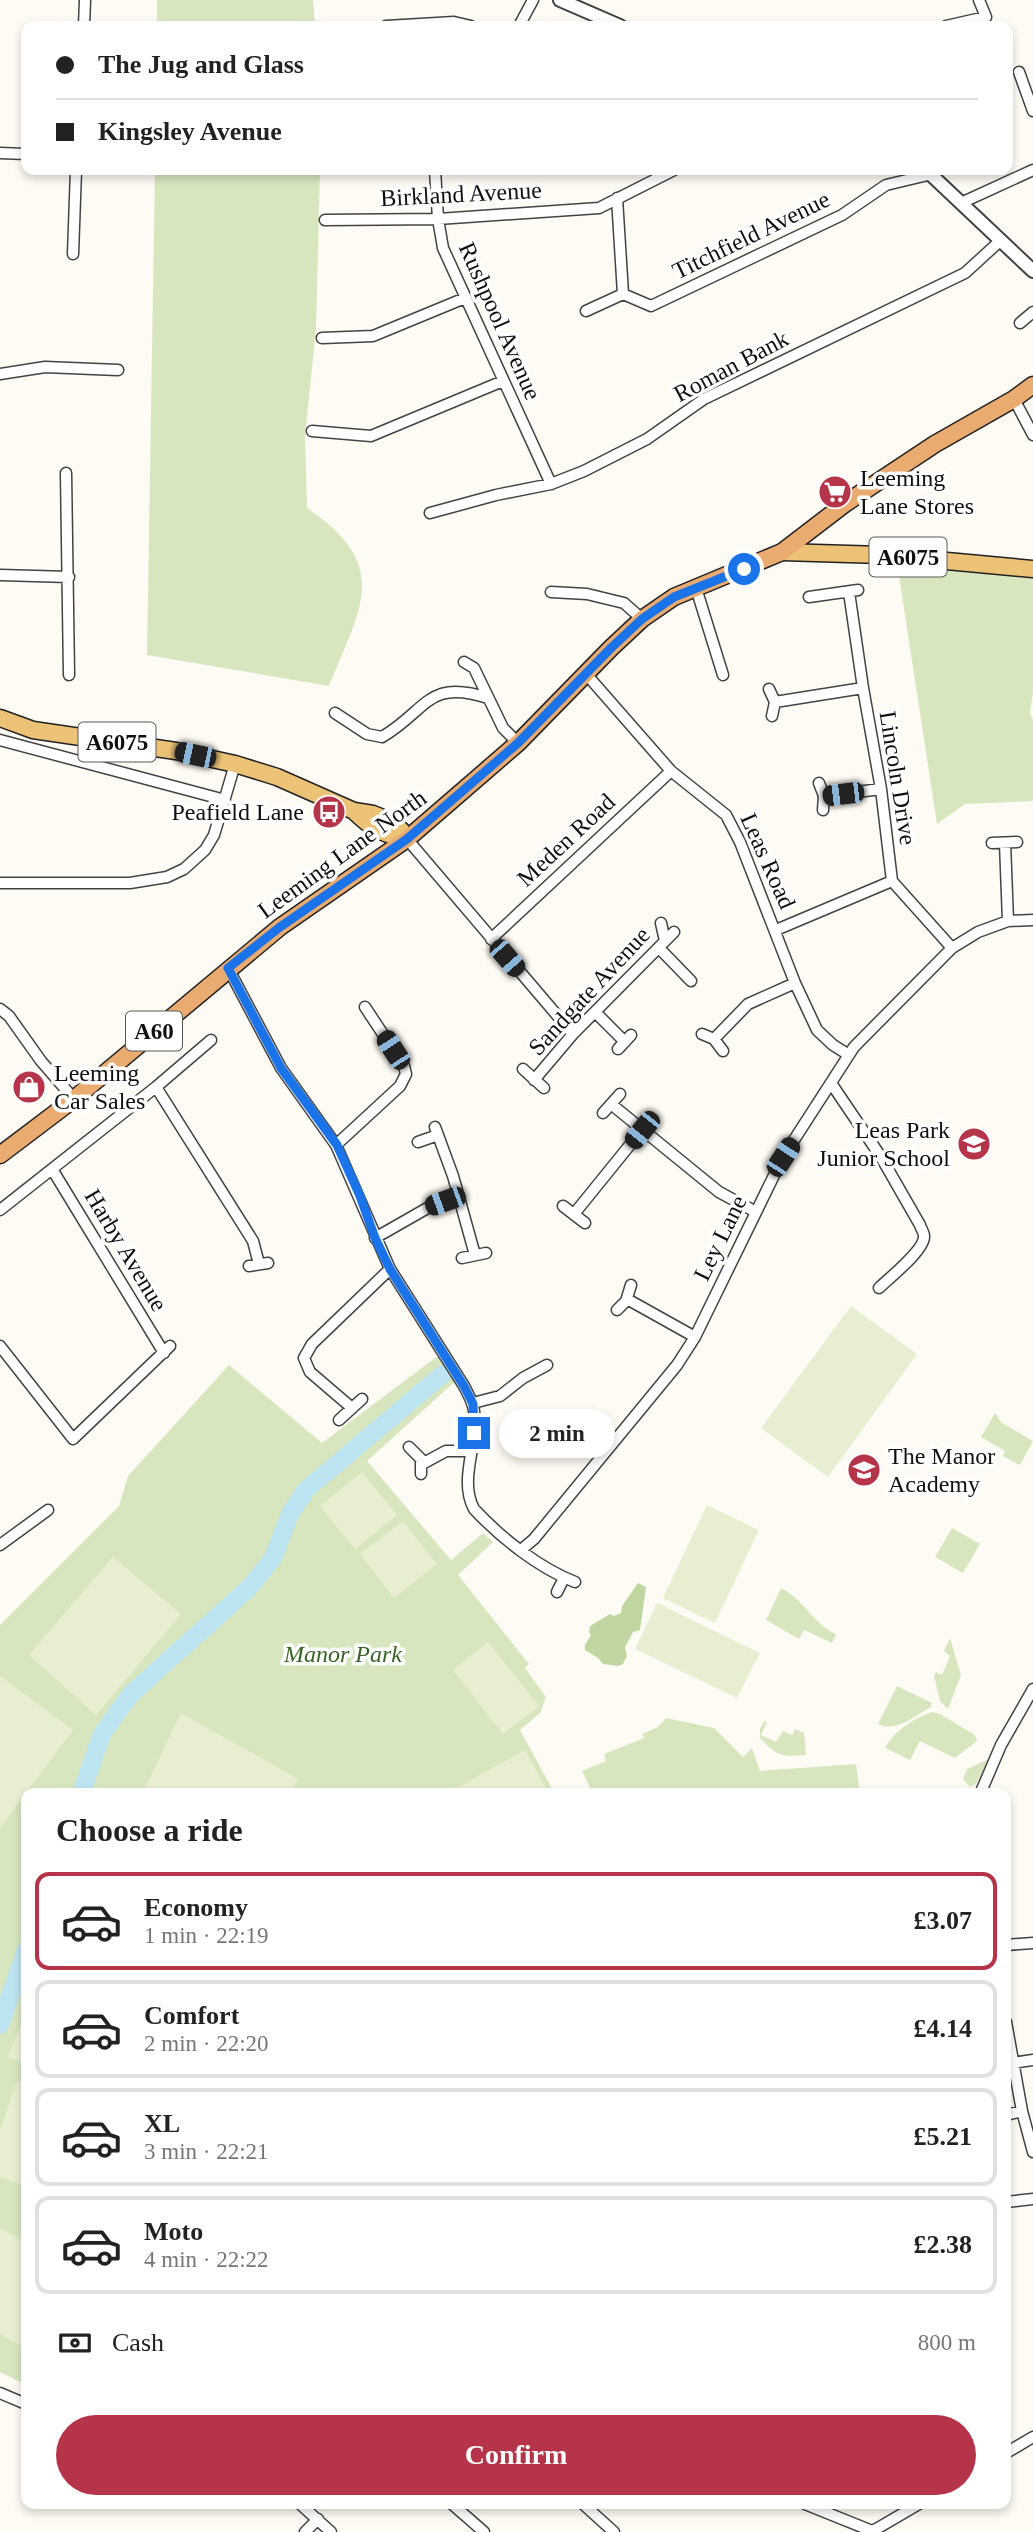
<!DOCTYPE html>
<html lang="en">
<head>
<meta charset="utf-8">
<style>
	:root { --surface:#fff; --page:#f6f6f6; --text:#222; --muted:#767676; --line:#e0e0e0; --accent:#b53449 }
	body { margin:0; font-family:"Times New Roman",serif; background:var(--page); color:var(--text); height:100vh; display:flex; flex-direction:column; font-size:26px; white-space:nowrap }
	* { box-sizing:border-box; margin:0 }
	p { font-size:23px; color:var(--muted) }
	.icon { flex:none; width:38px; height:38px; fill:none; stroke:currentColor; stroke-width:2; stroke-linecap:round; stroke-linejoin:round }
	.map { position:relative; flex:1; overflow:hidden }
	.drawer { position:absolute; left:21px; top:1788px; width:990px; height:721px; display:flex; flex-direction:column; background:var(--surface); border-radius:14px; box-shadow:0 4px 10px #0003 }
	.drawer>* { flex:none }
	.hud { position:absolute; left:21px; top:21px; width:992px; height:154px; border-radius:14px; box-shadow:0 4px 10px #0003; display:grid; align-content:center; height:154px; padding:0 35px; background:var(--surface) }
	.end { position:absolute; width:32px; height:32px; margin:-16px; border:9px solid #1a73e8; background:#fff; box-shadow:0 0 0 4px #fff }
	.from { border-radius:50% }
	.bubble { position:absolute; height:49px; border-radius:24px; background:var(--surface); box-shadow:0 4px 10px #0003; font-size:23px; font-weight:600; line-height:49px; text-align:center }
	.car { position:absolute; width:21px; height:42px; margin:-21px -10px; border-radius:9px; box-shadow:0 0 5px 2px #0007; background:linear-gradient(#222 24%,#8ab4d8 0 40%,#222 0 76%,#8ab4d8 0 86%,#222 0) }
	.hud b { display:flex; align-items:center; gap:24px; height:66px; font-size:26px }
	.hud b+b { border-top:2px solid var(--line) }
	.hud i { width:18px; height:18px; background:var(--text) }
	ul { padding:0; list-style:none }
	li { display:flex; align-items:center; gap:21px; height:98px; margin:0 14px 10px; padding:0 21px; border:4px solid var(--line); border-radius:14px }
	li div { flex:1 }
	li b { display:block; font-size:26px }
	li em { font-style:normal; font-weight:600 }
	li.on { border-color:var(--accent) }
	li>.icon { width:63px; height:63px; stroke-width:1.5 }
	h2 { padding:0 35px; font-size:32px; line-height:84px }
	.pay { display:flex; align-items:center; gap:18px; height:77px; padding:0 35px; font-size:26px }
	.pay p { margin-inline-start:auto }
	.cta { display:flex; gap:14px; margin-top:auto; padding:14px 35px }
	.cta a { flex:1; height:80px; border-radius:42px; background:var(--accent); color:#fff; font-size:28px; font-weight:600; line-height:80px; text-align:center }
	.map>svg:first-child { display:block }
	.green { fill:#d8e6c0 }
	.forest { fill:#bfd6a1 }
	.pitch { fill:#e8eed1 }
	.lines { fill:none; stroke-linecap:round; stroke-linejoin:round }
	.river { stroke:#bde4f1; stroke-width:18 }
	.minor-casing { stroke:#434343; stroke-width:13 }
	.tertiary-casing { stroke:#434343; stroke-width:16 }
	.primary-casing { stroke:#212121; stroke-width:19 }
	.trunk-casing { stroke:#212121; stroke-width:19 }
	.minor { stroke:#fff; stroke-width:10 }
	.tertiary { stroke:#fff; stroke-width:12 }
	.primary { stroke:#ecc276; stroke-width:16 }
	.trunk { stroke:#eaab70; stroke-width:16 }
	.route { stroke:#1a73e8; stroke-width:9 }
	.labels { text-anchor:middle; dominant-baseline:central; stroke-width:7; stroke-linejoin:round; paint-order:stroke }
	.shield { fill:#fff; stroke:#585858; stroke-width:2 }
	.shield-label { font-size:23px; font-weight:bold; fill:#101010 }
	.street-label { font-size:24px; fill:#101010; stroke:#fff }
	.poi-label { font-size:24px; fill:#101010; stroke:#fff; text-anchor:start }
	.park-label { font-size:24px; font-style:italic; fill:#396325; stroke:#fff }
</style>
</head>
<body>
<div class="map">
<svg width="1033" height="2532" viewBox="0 0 1033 2532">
	<rect width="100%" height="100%" fill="#fefbf4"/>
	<!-- green -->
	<path class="green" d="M157 0H313L315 26H157Z
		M155 170H320L316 329 305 436 307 508C393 566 360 608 329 686L147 655Z
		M897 563 1033 577V693L1030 712 1033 720V801L965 804 937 824Z
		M443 1352 459 1378 367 1461 451 1560 483 1533 493 1542 458 1575 529 1664 525 1668 546 1697 540 1713 520 1730 555 1794H26V2385L0 2372V1625L119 1506 128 1476 229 1365 322 1443Z
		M995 1413 1002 1423 1033 1441 1020 1465 1003 1456 1005 1451 981 1437Z
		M952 1528 980 1544 963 1573 935 1557Z
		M781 1588C804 1599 813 1624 836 1634L832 1643 804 1630 799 1639 766 1620Z
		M950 1638 961 1675 948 1709 940 1701 934 1676 936 1672 942 1675 950 1656 944 1651Z
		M897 1686 932 1703 931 1707C914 1716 897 1733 878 1724Z
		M932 1712 940 1714 975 1735 977 1741 955 1758 920 1741 910 1760 885 1748C894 1731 914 1718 932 1712Z
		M666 1718 714 1728 743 1757 752 1748 760 1771 856 1764 860 1794H593L582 1771 606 1761 604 1754 644 1738 642 1734 658 1727Z
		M764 1721 767 1722 761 1735 776 1742 783 1731 792 1735 795 1729 804 1733 806 1755C780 1757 778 1757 760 1738V1729Z
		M989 1759 976 1784 970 1787 963 1779 967 1769Z"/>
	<!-- forest -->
	<path class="forest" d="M638 1583 646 1587 640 1630 633 1632 625 1647 627 1656 623 1664 618 1666 603 1664 598 1658 585 1650V1645L591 1635 589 1632 590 1626 610 1614 614 1616 621 1613 622 1606Z"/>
	<!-- pitch -->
	<path class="pitch" d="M851 1306 917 1354 828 1477 761 1428Z
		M362 1472 397 1515 355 1549 320 1506Z
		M707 1505 759 1530 715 1623 663 1598Z
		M403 1521 437 1564 394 1598 360 1554Z
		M113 1557 181 1614 96 1715 29 1655Z
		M657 1603 760 1653 737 1698 635 1649Z
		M488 1642 539 1706 503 1734 453 1670Z
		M0 1676 73 1730 0 1828Z
		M181 1713 298 1779 291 1794H142Z
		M525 1750 549 1794H446Z
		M26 2012V2064L8 2057Z
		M17 2081 26 2085V2186L0 2177V2130Z
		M0 2228 26 2242V2349L0 2334Z"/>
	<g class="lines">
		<!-- river -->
		<path class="river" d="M81 1794 102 1734 131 1694 250 1587 273 1558 291 1512 307 1489 443 1374
			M0 2025 26 1950"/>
		<defs>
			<path id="minor" d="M84 26 85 0
				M386 26 454 22 471 26
				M519 26 533 0
				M946 26 986 17 979 0
				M1019 72 1033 111
				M0 153 26 154
				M435 170 438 219 443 248 551 484
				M617 198 623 294
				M961 203 1033 170
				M325 220 438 219 599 208 674 170
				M73 254 76 170
				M586 311 623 294 651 306 842 215 886 185 932 174
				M1020 323 1033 312
				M322 338 373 336 465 298
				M0 374 45 367 118 370
				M1014 399 1033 435
				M312 431 371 436 503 381
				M66 473 69 675
				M430 513 496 495 551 484 584 471 647 439 704 399 965 273 1000 241
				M0 575 69 577
				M696 588 723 675
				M551 592 587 594 624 603 642 619
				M849 592 863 688 881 789 892 881 952 948
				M809 597 858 590
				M464 662 474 668 503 728 518 743
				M587 675 671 771 726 815 740 842 795 983 817 1030 833 1045 849 1055
				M769 689 775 702 772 716
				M775 702 863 688
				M335 713 367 734 382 737C427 711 427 678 488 698
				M0 740 225 800
				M819 783 824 796 823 810
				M824 796 881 789
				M407 839 573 1034
				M992 843 1017 842
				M1005 843 1008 921
				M0 883H130L167 877 184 869 205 850 214 835 235 764
				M661 923 665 941
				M776 930 892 881
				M491 939 671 771
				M659 948 691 981
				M228 968 281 1068 336 1145 390 1269 464 1386C468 1394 473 1402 474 1411 479 1444 458 1479 474 1509 501 1538 539 1568 575 1582
				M0 1009 9 1016 41 1061 74 1099
				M595 1012 625 1042
				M702 1034 714 1039 723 1051
				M714 1039 748 1004 795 983
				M618 1049 631 1035
				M523 1069 544 1088
				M534 1080 573 1034 674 932
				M831 1083 881 1157 920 1225C921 1229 924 1232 924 1236 925 1250 889 1278 879 1288
				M156 1087 253 1241 259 1264
				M611 1104 719 1192 756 1212
				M603 1113 620 1094
				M435 1127 453 1176 475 1255
				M418 1142 438 1135
				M336 1145 400 1086 406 1074 404 1066 365 1007
				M52 1169 164 1353
				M563 1206 585 1223
				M0 1210 156 1087 211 1040
				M574 1214 642 1130
				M375 1238 431 1206 458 1196
				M462 1258 486 1253
				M249 1266 268 1263
				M627 1299 695 1337
				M617 1310 626 1301 631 1285
				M0 1346 73 1439 170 1346
				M473 1403 500 1396 523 1378 547 1365
				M352 1408 310 1372 304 1358 312 1344 390 1269
				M339 1420 362 1399
				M409 1447 421 1459V1474
				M422 1464 446 1451H472
				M0 1545 48 1510
				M521 1550 534 1539 677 1365 695 1337 783 1157 854 1047 952 948 978 932 1008 921 1033 920
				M557 1592 564 1578
				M980 1794 1001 1745 1033 1689
				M1006 1945 1033 1943
				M1006 2022 1022 2111 1033 2152
				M1012 2063 1033 2060
				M1006 2115 1022 2111
				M1006 2202 1033 2199
				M0 2393 26 2404
				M1006 2453 1033 2437
				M300 2504 331 2532
				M452 2504 484 2532
				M583 2504 614 2532
				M805 2504 872 2531
				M305 2532 318 2519
				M871 2532 919 2504"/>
			<path id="tertiary" d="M560 0 620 26
				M926 170 1033 271"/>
			<path id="primary" d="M782 552 882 555 1033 569
				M0 718 33 730 176 751 235 764 277 777 354 811 373 814 388 820 401 830 407 839
				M354 811C371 828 384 835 407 839"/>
			<path id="trunk" d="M0 1155 74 1099 280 927 407 839 518 743 611 648 642 619 674 597 782 552 846 503 935 444 1014 399 1033 385"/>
		</defs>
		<!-- minor casing -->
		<use href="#minor" class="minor-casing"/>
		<!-- tertiary casing -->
		<use href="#tertiary" class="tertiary-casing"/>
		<!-- primary casing -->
		<use href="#primary" class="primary-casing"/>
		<!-- trunk casing -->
		<use href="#trunk" class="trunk-casing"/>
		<!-- minor -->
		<use href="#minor" class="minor"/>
		<!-- tertiary -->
		<use href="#tertiary" class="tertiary"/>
		<!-- primary -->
		<use href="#primary" class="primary"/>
		<!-- trunk -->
		<use href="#trunk" class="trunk"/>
	</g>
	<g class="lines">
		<!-- route -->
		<path class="route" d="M474 1433 473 1404 464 1386 390 1269 375 1238 360 1196 337 1145 281 1068 228 968 280 927 407 839 518 743 611 648 642 619 674 597 744 569"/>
	</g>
	<!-- icons -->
	<defs>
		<symbol id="supermarket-disc" viewBox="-11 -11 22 22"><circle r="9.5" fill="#b53449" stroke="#fff"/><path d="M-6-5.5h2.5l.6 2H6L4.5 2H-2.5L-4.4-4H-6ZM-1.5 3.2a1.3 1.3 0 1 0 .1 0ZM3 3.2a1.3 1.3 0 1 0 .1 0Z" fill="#fff"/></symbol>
		<symbol id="bus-disc" viewBox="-11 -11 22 22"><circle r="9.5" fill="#b53449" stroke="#fff"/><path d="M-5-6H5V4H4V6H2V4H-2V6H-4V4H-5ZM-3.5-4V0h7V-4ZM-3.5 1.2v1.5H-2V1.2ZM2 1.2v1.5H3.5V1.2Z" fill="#fff"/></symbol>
		<symbol id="shop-disc" viewBox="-11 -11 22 22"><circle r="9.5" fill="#b53449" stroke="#fff"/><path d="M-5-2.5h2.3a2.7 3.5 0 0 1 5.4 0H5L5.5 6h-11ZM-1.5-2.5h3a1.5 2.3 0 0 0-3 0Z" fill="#fff"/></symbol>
		<symbol id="school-disc" viewBox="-11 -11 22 22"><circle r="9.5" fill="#b53449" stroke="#fff"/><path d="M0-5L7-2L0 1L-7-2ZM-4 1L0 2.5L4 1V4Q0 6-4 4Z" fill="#fff"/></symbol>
	</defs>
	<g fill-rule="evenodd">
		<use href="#supermarket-disc" x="816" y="473" width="38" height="38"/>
		<use href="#bus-disc" x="310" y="793" width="38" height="38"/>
		<use href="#shop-disc" x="10" y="1068" width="38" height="38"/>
		<use href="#school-disc" x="955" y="1125" width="38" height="38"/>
		<use href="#school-disc" x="845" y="1451" width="38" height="38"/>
	</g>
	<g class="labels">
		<!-- shield labels -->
		<g class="shield">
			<rect x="869.5" y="537.5" width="77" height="39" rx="5"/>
			<rect x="78.5" y="722.5" width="77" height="39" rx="5"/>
			<rect x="126" y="1011.5" width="56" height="39" rx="5"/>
		</g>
		<g class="shield-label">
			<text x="908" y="557">A6075</text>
			<text x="117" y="742">A6075</text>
			<text x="154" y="1031">A60</text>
		</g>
		<!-- street labels -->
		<g class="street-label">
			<text transform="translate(461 194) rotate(-3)">Birkland Avenue</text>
			<text transform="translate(751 235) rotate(-26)">Titchfield Avenue</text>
			<text transform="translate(500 321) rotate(66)">Rushpool Avenue</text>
			<text transform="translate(731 366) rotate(-28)">Roman Bank</text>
			<text transform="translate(898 778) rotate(81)">Lincoln Drive</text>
			<text transform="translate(566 840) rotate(-43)">Meden Road</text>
			<text transform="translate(342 854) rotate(-36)">Leeming Lane North</text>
			<text transform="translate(768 861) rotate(66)">Leas Road</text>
			<text transform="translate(589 991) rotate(-47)">Sandgate Avenue</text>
			<text transform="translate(720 1238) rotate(-64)">Ley Lane</text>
			<text transform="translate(126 1250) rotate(59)">Harby Avenue</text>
		</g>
		<!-- poi labels -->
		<g class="poi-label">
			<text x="860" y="478">Leeming<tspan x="860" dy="28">Lane Stores</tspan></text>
			<text x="304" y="812" text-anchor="end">Peafield Lane</text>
			<text x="54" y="1073">Leeming<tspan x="54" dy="28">Car Sales</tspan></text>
			<text x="950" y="1130" text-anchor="end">Leas Park<tspan x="950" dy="28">Junior School</tspan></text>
			<text x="888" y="1456">The Manor<tspan x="888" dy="28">Academy</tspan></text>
		</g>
		<!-- park labels -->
		<g class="park-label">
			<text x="343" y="1654">Manor Park</text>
		</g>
	</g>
</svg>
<i class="end from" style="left:744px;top:569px"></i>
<i class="end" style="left:474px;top:1433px"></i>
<div class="bubble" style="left:499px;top:1409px;width:116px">2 min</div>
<i class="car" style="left:195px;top:755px;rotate:282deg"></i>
<i class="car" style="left:843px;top:794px;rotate:263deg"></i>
<i class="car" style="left:507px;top:958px;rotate:139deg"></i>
<i class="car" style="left:393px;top:1050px;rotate:327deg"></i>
<i class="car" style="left:642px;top:1130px;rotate:219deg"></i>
<i class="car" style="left:783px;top:1157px;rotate:33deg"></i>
<i class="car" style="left:445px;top:1201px;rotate:250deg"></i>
<div class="hud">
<b><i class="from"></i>The Jug and Glass</b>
<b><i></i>Kingsley Avenue</b>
</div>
<section class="drawer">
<h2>Choose a ride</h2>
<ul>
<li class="on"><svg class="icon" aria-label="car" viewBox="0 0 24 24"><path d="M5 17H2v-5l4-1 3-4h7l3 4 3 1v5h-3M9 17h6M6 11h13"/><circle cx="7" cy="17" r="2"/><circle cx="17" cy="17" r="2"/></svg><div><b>Economy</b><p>1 min · 22:19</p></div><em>£3.07</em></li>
<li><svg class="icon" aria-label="car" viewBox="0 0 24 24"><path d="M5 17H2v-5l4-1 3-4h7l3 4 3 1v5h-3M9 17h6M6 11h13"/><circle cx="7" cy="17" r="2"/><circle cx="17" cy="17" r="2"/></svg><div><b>Comfort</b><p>2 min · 22:20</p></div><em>£4.14</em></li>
<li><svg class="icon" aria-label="car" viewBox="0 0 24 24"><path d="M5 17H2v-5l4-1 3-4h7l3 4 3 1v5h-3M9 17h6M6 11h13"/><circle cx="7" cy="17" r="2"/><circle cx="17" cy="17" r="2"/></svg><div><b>XL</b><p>3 min · 22:21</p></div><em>£5.21</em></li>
<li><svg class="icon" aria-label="car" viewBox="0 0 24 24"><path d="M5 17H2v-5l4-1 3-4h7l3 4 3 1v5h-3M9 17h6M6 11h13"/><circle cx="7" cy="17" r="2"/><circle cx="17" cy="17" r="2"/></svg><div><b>Moto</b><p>4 min · 22:22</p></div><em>£2.38</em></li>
</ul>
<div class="pay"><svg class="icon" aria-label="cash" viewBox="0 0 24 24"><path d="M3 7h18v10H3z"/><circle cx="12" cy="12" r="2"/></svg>Cash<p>800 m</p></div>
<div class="cta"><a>Confirm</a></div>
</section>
</div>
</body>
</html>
